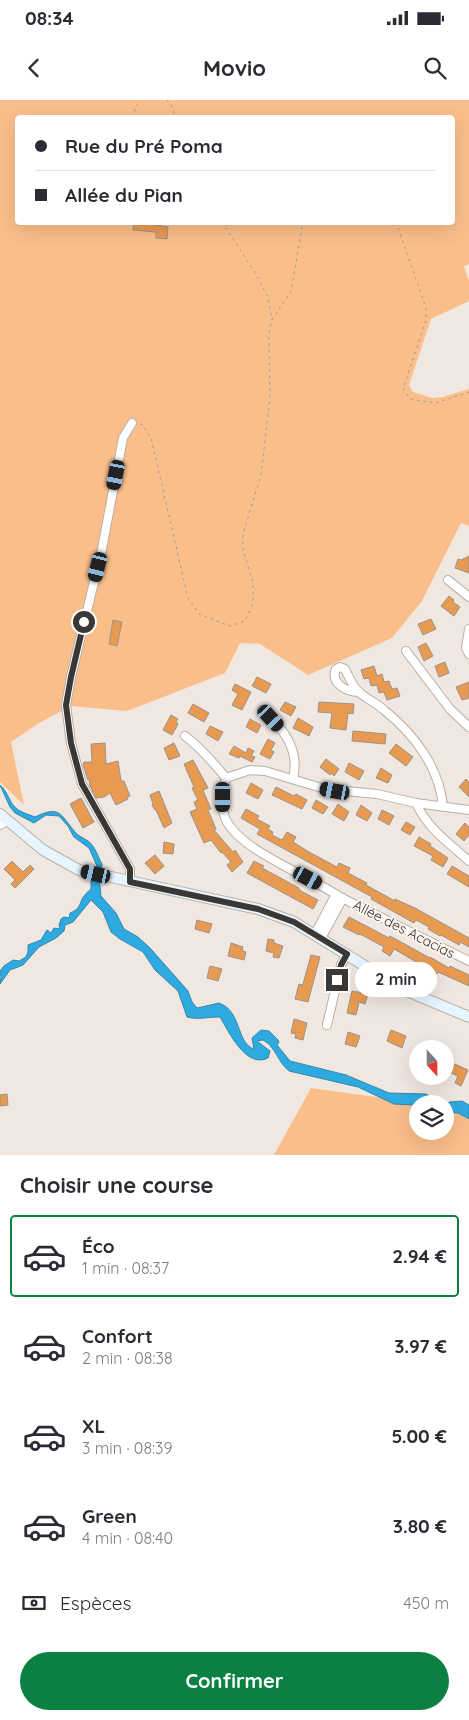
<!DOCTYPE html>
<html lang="fr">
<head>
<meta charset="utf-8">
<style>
	:root { --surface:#fff; --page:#f2f2f3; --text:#2b2b33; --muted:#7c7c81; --line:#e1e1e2; --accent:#0b8043 }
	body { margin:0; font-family:Quicksand,sans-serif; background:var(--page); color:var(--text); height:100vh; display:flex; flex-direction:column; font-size:19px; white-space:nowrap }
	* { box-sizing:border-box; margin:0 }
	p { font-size:16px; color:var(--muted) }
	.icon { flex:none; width:28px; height:28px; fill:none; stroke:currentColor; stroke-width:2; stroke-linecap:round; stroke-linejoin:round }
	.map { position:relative; height:1055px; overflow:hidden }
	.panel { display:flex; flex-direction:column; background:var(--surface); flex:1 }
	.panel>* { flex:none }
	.banner { position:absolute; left:15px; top:15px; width:440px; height:110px; border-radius:5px; box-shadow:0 5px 20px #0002; display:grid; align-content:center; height:110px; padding:0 20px; background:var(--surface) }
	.needle { width:32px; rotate:159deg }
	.tools { position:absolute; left:409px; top:940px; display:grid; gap:10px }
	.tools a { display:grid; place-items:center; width:45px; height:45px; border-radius:50%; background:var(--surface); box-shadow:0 5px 20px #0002; font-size:25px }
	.end { position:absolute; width:22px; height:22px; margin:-11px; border:6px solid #3a3734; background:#fff; box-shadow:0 0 0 2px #fff }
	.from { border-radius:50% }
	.bubble { position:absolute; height:35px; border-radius:18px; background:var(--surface); box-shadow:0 5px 20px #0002; font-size:16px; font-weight:800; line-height:35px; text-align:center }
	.car { position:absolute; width:15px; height:30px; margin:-15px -8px; border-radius:6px; box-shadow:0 0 4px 1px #0007; background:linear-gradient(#222 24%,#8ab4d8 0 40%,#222 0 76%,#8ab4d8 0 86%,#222 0) }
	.banner b { display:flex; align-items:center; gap:18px; height:48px; font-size:19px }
	.banner b+b { border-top:1px solid var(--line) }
	.banner i { width:12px; height:12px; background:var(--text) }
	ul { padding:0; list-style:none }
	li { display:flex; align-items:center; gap:15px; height:82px; margin:0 10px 8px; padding:0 10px; border:2px solid transparent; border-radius:5px }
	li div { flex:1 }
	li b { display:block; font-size:19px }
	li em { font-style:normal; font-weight:800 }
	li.on { border-color:var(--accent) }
	li>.icon { width:45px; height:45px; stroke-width:1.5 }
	h2 { padding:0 20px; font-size:22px; line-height:60px }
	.pay { display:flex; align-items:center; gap:12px; height:55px; padding:0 20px; font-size:19px }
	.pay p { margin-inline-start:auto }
	.cta { display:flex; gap:10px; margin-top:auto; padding:10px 20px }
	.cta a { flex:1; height:58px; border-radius:30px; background:var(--accent); color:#fff; font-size:20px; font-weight:800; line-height:58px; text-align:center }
	.status { display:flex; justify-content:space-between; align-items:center; height:35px; padding:0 25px; background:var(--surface); direction:ltr }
	.status svg { height:14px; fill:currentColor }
	header { display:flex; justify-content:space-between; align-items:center; height:65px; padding:0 20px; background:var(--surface); font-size:22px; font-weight:800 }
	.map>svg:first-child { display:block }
	.green { fill:#fabe8b; fill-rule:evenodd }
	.water { fill:#2faae0; stroke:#3288ac }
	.building { fill:#e99a51; stroke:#9a928c }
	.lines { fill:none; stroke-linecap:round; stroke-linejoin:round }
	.street-casing { stroke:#b8b0a9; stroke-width:10 }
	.secondary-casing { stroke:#b8b0a9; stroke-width:12 }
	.path { stroke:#9f9893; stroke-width:1; stroke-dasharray:2.5 4; stroke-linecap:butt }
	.street { stroke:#fff; stroke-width:8 }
	.secondary { stroke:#e6f5fe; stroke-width:10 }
	.route { stroke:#3a3734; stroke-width:6 }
	.labels { text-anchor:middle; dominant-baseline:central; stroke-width:4; stroke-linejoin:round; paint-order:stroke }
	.street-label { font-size:14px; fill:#3a3734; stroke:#fdf4ed }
</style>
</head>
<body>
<div class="status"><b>08:34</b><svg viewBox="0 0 49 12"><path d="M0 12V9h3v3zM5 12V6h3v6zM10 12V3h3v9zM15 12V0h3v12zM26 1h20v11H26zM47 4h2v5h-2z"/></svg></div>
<header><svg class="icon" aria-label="back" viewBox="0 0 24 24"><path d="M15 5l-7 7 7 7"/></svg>Movio<svg class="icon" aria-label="search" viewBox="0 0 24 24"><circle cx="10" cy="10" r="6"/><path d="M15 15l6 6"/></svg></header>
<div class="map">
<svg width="469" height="1055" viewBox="0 0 469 1055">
	<rect width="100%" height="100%" fill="#f0e7e0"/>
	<!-- green -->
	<path class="green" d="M0 0H469V164L464 166 469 181V201L431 219 409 285 413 292 432 298 443 297 469 289V426L461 423 422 501 392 538 308 575 260 544 240 543 225 573 127 611 71 606 39 623 11 642 24 705 0 682ZM18 18H452V122H18Z
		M311 988 426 1004H418V1031H445V1006L469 1009V1055H274Z"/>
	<!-- water -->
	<path class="water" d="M0 685C7 691 8 698 13 705 18 712 28 714 35 717 60 705 60 714 75 732 78 736 84 738 88 741 95 746 98 757 102 764L101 771 96 770 97 766 89 748 74 737 68 726 59 716 46 715 34 723 15 713 10 707Z
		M99 776 101 796 116 813 124 829 138 837 150 848 188 891 192 902 197 908 219 903C242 911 236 943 254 949L252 938 261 930 269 931 278 940 279 942 277 945 290 961 346 975 389 993 426 994 443 1004H427L421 999 412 1005 394 1004 358 987 289 971C277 961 276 947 263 940L257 941 270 951 268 958C246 969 229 932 220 917 208 917 198 920 187 917L178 891 155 870 143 852 120 839 111 832 103 812 91 800 73 822 65 825 64 831 56 838 39 847 23 865 10 870 0 884 1 877 0 871 4 866 13 860 19 861 26 857 28 852V845L41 840 47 830 51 833 54 828 60 829 59 825 61 819 64 817 69 818 70 813C82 809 79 801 85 795 86 793 89 791 91 789V777Z
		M462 1001 469 1005V1019L458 1013 445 1012 444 1004 450 1002Z"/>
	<!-- building -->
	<path class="building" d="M139 122 168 127 167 139 156 138V132L133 130 134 123Z
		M469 456V473L455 468 458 459 461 460Z
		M449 496 454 500 453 502 460 507 454 516 441 506Z
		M431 519 436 529 423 535 418 524Z
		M113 520 122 522 117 546 109 544Z
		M426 543 433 556 424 561 418 547Z
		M445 562 449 573 439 577 435 566Z
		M374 566 377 576 382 574 384 582 389 581 392 589 397 588 400 596 387 600 384 592 379 593 377 585 371 586 369 578 364 579 361 570Z
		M257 577 271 584 266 593 252 586Z
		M469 582V598L462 600 456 587Z
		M235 584 251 592 242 610 232 605 238 594 232 590Z
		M285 602 296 607 291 616 280 610Z
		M319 602 354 604 353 614 348 613 346 630 330 628 332 613 318 612Z
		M193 604 209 613 204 622 188 613Z
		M171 615 178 619 176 622 178 624 172 635 163 630Z
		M298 618 313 627 309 636 293 628Z
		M250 619 261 625 257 633 246 627Z
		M210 626 223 632 218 641 206 634Z
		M353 631 386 634 385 644 352 641Z
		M268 639 275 643 271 650 274 652 270 659 260 654Z
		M105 643 106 664 118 661 121 681H124L130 696 127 697 128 699 116 705 110 693 104 697 96 698 90 686 89 679 88 680 83 665 84 662H92L91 644Z
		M174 643 180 656 169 660 164 648Z
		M396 644 413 657 406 666 389 653Z
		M234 646 246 653 248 648 254 651 251 656 255 657 252 662 240 656 239 658 229 654Z
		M326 659 339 669 334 676 331 673 330 675 320 667Z
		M193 660 208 688 203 690 211 709 208 710 216 729 214 730 233 752 235 750 243 762 232 772 227 765 231 762 222 752 221 753 211 740 204 743 190 712 197 709 194 702 198 700 192 688 194 687 184 664Z
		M349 663 364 671 359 680 345 672Z
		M381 668 392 675 388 683 376 678Z
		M466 679 469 682V697L459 687Z
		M251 683 263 690 258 699 246 693Z
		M276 687 294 696 296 694 307 700 302 709 272 695Z
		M159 691 172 723 164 728 156 710H155L152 705 153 704 150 695Z
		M81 698 94 722 83 728 70 704Z
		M316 700 328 707 323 714 312 708Z
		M338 704 349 712 344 721 332 714Z
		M361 705 372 713 367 721 356 715Z
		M246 709 259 716 257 719 270 726 268 729 273 732 272 735 282 740 287 732 296 737 293 742 309 752 337 767 339 763 350 768 348 773 367 783 366 785 395 801V799L415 808 469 838V847L460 842 459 845 441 835 440 836 428 829 429 827 416 820 414 823 371 799 372 797 257 734 260 729 241 718Z
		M382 710 394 716 389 725 378 719Z
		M406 722 415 727 410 735 401 730Z
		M465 723 469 727V735L464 741 456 734Z
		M419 737 431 744 430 746 448 758 443 767 431 760 433 756 414 746Z
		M164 742 174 744 173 754 163 753Z
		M155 755 164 766 155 774 145 763Z
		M12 761 23 772 30 765 34 769 15 788 11 784 15 780 4 769Z
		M254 761 264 766 262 768 299 788V790L318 800 313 809 247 773Z
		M452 766 469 776V787L447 774Z
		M349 817 389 838 390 836 430 858V857L449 868 450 866 469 875V886L438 872 437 874 394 849 390 856 382 851 384 847 360 834 359 835 343 827Z
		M197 820 212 824 209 833 195 829Z
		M268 839 274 840V843L283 846 279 858 273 857 274 853 266 851Z
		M231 843 243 847 242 851 246 852 244 860 228 856Z
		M311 855 320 857 308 902 295 899 299 884 302 885 303 884Z
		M210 866 222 869 218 881 207 878Z
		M352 891 368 894 365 904 359 902 356 915 347 913Z
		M294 919 307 923 303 940 295 938 296 934 291 933Z
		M391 930 406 936 402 948 387 941Z
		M348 932 360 936 356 947 345 944Z
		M450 962 468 970 461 986 455 983 458 976 446 971Z
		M7 994 8 1005 0 1006V995Z"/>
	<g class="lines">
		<defs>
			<path id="street" d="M448 480 469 497
				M469 529 466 548 469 554
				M406 551 450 609 469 627
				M359 592C346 592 330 583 336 569L340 567 345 569C349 577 352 586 359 592 366 599 377 603 384 610 414 634 440 668 443 707
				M262 610C284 629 300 649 293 679
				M185 636C201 648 213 662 226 678
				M226 678C223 691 220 707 226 720 241 751 310 776 340 797L469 861
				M226 678 250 670 265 671 325 689 377 694 416 703C427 728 449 743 469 761
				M416 703 469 710
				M0 725 7 721
				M130 782V769L82 684 71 643 66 605 71 577 102 449 123 338 132 323
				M315 834 336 794
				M321 838 343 798
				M327 925 341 865 347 854"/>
			<path id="secondary" d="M0 714 43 750 79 770 258 809 294 822 402 889 469 917"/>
		</defs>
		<!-- street casing -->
		<use href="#street" class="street-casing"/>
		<!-- secondary casing -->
		<use href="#secondary" class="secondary-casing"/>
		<!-- path -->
		<path class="path" d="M167 0 172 6 175 18
			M134 18 135 7 141 0
			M222 122 254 171 268 197 272 220
			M396 122 426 208V220L403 289 410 299 436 303 469 292
			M140 324 143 325 151 338 188 498 199 514 219 522 230 526 245 521 253 504V482L243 450V434L261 375 270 297 269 234 272 220 291 191 303 122"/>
		<!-- street -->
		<use href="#street" class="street"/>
		<!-- secondary -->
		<use href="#secondary" class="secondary"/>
	</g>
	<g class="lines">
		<!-- route -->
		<path class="route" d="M84 522 71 577 66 605 71 643 82 684 130 769V782L258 809 294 822 347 854 341 865 337 880"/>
	</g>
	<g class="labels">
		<!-- street labels -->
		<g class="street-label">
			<text transform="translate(404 829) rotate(27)">Allée des Acacias</text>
		</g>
	</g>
</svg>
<div class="tools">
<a><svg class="needle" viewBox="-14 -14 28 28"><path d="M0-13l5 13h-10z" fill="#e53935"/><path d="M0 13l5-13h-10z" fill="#7c7c81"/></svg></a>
<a><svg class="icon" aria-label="layers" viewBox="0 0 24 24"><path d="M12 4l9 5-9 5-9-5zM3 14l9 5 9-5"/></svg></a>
</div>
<i class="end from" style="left:84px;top:522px"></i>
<i class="end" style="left:337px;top:880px"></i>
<div class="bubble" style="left:355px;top:862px;width:82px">2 min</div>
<i class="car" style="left:116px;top:375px;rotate:191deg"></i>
<i class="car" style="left:98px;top:467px;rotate:194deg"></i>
<i class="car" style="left:271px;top:618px;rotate:137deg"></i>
<i class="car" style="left:335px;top:691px;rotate:281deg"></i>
<i class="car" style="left:223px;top:697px;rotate:180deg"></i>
<i class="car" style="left:96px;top:774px;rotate:283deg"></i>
<i class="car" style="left:308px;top:778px;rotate:118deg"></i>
<div class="banner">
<b><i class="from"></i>Rue du Pré Poma</b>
<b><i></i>Allée du Pian</b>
</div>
</div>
<section class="panel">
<h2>Choisir une course</h2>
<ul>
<li class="on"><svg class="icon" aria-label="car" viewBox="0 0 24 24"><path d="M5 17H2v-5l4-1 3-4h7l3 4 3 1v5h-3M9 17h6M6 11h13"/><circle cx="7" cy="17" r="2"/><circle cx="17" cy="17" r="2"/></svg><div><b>Éco</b><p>1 min · 08:37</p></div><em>2.94 €</em></li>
<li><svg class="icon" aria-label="car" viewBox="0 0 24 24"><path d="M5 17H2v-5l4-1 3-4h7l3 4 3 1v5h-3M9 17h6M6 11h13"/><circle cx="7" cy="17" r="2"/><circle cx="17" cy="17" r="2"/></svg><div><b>Confort</b><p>2 min · 08:38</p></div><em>3.97 €</em></li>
<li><svg class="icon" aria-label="car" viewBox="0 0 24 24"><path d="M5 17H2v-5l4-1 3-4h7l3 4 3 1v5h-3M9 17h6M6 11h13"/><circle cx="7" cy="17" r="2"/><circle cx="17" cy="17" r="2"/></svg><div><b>XL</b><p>3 min · 08:39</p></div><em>5.00 €</em></li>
<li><svg class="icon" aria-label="car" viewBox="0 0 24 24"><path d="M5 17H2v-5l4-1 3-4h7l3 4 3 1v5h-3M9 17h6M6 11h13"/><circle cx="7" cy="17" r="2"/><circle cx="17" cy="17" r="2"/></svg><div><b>Green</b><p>4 min · 08:40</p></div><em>3.80 €</em></li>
</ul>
<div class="pay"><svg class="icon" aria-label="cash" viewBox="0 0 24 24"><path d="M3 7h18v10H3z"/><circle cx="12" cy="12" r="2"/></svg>Espèces<p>450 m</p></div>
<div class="cta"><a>Confirmer</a></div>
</section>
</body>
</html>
